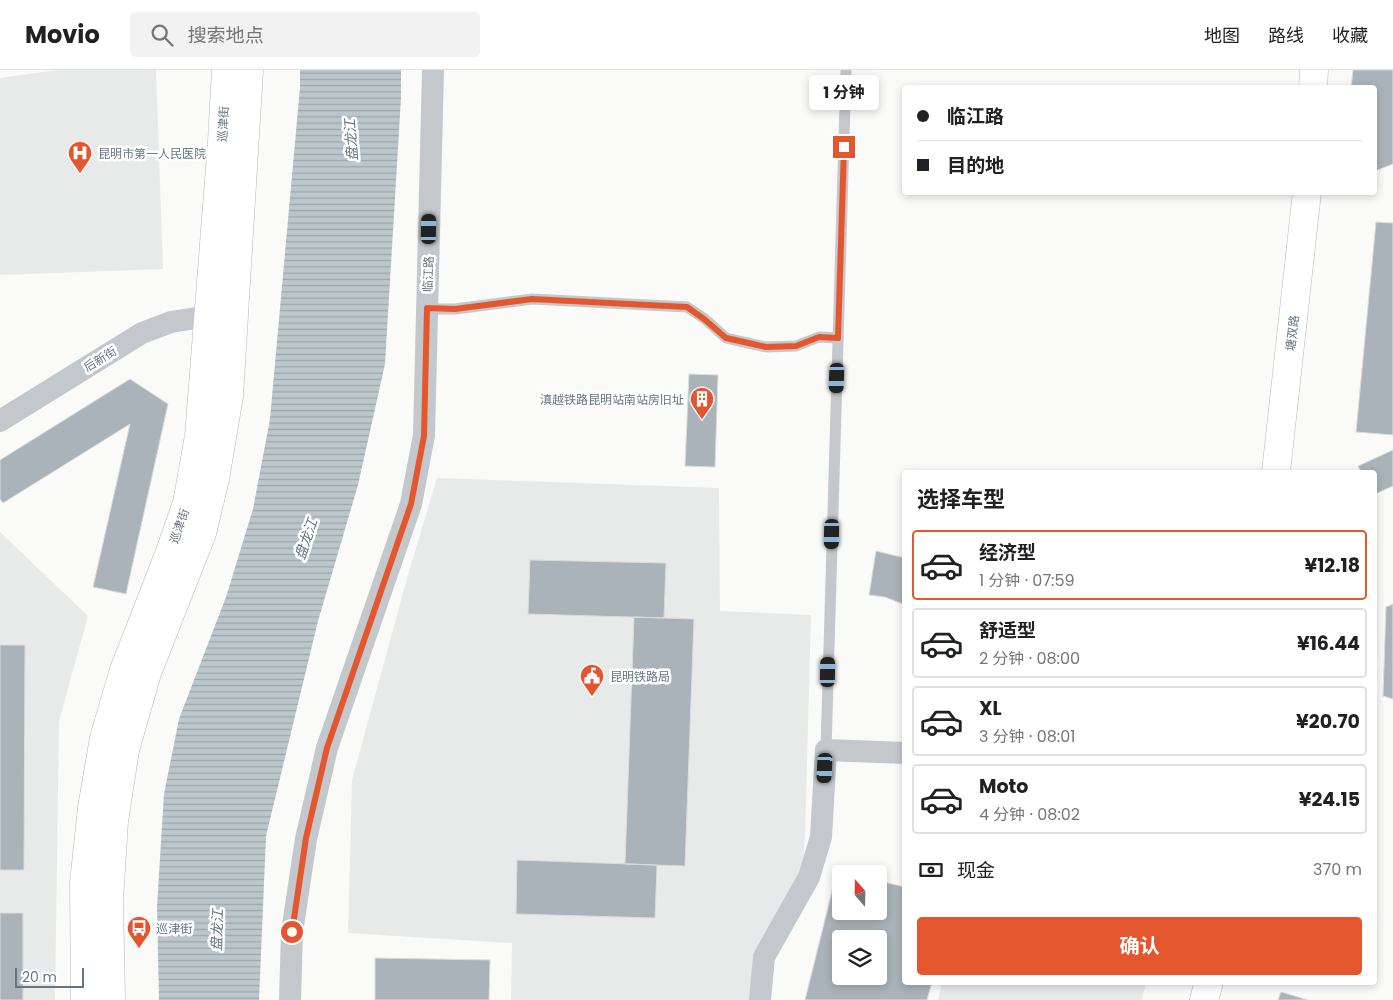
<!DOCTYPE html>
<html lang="zh">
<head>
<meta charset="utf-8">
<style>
	:root { --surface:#fff; --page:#f2f2f2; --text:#202124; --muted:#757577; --line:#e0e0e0; --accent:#e4572e }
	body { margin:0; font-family:Poppins,"Noto Sans SC",sans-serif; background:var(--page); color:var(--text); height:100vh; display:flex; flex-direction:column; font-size:19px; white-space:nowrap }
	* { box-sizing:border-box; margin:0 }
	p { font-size:16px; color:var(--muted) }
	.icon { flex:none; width:28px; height:28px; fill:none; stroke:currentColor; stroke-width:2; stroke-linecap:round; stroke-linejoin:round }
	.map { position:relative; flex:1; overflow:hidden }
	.side { position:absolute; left:902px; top:400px; width:475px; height:515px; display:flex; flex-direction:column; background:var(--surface); border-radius:5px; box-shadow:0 2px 8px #0003 }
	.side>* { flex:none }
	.hud { position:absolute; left:902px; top:15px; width:475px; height:110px; border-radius:5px; box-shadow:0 2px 8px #0003; display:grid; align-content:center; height:110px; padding:0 15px; background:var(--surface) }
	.needle { width:32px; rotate:340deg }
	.controls { position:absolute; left:832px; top:795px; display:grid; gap:10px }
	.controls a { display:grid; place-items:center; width:55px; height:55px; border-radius:5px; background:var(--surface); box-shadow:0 2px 8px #0003; font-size:25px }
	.scale { position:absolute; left:15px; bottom:12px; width:69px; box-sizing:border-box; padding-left:5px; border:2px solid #657683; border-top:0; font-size:14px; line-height:18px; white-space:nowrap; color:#657683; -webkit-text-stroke:4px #fff; paint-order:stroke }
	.end { position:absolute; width:22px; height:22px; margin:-11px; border:6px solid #e4572e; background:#fff; box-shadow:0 0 0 2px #fff }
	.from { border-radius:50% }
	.bubble { position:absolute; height:35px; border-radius:5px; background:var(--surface); box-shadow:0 2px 8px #0003; font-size:16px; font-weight:700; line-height:35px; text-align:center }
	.car { position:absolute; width:15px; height:30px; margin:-15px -8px; border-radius:6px; box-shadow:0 0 4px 1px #0007; background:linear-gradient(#222 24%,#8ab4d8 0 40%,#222 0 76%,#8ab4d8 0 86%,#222 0) }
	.hud b { display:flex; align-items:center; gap:18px; height:48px; font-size:19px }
	.hud b+b { border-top:1px solid var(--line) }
	.hud i { width:12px; height:12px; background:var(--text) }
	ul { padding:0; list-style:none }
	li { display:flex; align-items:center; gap:15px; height:70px; margin:0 10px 8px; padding:0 5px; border:2px solid var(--line); border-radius:5px }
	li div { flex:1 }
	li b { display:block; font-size:19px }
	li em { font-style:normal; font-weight:700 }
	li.on { border-color:var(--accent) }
	li>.icon { width:45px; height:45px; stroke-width:1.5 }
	h2 { padding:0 15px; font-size:22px; line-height:60px }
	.pay { display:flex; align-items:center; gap:12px; height:55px; padding:0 15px; font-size:19px }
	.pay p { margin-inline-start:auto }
	.action { display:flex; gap:10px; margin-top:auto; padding:10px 15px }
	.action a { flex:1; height:58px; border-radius:5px; background:var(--accent); color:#fff; font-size:20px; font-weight:700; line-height:58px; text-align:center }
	header { display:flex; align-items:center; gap:30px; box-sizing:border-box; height:70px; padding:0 25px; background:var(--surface); border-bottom:1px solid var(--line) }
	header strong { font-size:24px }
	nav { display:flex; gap:28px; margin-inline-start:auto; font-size:18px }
	.search { width:350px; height:45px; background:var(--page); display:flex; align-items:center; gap:12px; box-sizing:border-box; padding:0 18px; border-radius:5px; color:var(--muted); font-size:19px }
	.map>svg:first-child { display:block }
	.built { fill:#e8e9e9 }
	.water { fill:url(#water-rules) }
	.building { fill:#aab3b9; stroke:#dcdcda; fill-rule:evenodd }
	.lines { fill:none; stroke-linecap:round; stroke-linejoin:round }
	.secondary-casing { stroke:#b3babf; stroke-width:29 }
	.lane { stroke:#c3c8cc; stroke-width:11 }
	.street { stroke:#c3c8cc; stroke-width:22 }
	.secondary { stroke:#fff; stroke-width:28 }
	.route { stroke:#e4572e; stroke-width:6 }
	.labels { text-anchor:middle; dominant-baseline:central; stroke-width:5; stroke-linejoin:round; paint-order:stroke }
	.street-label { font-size:12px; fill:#657683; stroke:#fff }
	.poi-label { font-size:12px; fill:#657683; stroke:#fff; text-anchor:start }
	.water-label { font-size:14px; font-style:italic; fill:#60757c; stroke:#fff }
</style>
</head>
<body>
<header>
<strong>Movio</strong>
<div class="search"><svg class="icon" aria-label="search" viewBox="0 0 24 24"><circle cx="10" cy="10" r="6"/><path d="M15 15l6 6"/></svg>搜索地点</div>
<nav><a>地图</a><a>路线</a><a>收藏</a></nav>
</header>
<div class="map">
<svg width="1393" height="930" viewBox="0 0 1393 930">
	<defs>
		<pattern id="water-rules" width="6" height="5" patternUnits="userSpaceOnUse" patternTransform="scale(1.25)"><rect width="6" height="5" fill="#bbc7cb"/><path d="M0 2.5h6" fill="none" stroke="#9ca6aa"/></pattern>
	</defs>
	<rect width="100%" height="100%" fill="#fafaf8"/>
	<!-- built -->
	<path class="built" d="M57 0H156L163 199 0 205V8Z
		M437 408 719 418 720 541 811 545 805 767 802 800 752 930H511L512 873 348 863 352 710 408 505Z
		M0 462 88 546 59 651 55 930H0Z
		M942 913V912L1146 913 1142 930H938Z"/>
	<!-- water -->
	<path class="water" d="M300 0H401V28L385 294 358 415 318 551 266 766 259 930H159L157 837 164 724 179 649 226 527 253 439 270 349 300 17Z"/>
	<!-- building -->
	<path class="building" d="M1353 0H1393V94L1375 101V18H1351Z
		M1376 152 1393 153V365L1356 362Z
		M689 304 718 305 715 397 685 396Z
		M130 309 168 334 126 524 93 517 130 354 3 433 0 429V390Z
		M1393 380V416L1375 424V402H1361L1358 396Z
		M876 481 905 488V535L885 527 869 525Z
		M530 490 666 493 664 548 528 544Z
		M1393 534V629L1383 626 1386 537Z
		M634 547 694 549 685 796 625 794Z
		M0 575H25L24 800H0Z
		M517 790 657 795 655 848 516 844Z
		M837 801 849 804H841V841H879V811L905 817V912H932L927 930H805ZM841 869H879V906H841Z
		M0 843H23V930H0Z
		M375 888 490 890 489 930H375Z
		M1281 922 1308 930H1278Z"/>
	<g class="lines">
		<defs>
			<path id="secondary" d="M1313 18 1314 0
				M1276 402 1307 122
				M85 930 84 813 92 738 104 668 124 600 170 482 187 433 199 366 222 72 226 0
				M111 930 109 830 114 751 125 680 147 603 202 463 215 409 229 326 249 0
				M1204 930 1209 912"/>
		</defs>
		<!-- secondary casing -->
		<use href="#secondary" class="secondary-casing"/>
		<!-- lane -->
		<path class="lane" d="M427 239H455L532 229 687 237 705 249 726 268 766 277 796 276 819 267 838 268
			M826 680 846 0"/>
		<!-- street -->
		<path class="street" d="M0 351 142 263 171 252 209 246
			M290 930 292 862 306 769 327 678 411 434 424 365 433 0
			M760 930 764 887 809 807 821 767 826 680 905 683"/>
		<!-- secondary -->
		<use href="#secondary" class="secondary"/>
	</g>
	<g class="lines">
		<!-- route -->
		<path class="route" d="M292 862 306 768 327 678 411 434 424 366 427 238 455 239 532 229 687 237 704 249 726 268 753 274 766 277 796 276 819 267 838 268 844 77"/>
	</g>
	<!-- icons -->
	<defs>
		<symbol id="hospital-pin" viewBox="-11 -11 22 30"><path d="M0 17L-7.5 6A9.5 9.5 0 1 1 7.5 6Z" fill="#e4572e" stroke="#fff"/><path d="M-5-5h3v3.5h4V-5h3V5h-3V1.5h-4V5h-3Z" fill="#fff"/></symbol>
		<symbol id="building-pin" viewBox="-11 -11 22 30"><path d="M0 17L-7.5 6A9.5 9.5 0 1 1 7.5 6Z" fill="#e4572e" stroke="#fff"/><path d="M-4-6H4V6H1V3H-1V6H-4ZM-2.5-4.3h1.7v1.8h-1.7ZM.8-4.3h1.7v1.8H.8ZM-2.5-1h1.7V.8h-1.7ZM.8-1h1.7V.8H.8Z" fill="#fff"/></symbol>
		<symbol id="civic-pin" viewBox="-11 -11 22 30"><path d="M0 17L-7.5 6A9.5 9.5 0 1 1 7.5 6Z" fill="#e4572e" stroke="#fff"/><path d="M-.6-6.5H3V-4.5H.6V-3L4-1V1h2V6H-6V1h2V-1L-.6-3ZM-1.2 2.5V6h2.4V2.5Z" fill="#fff"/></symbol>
		<symbol id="bus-pin" viewBox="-11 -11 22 30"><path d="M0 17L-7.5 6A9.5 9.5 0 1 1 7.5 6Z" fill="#e4572e" stroke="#fff"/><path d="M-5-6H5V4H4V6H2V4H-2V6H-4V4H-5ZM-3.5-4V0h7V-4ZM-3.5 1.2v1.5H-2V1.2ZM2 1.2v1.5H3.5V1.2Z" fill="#fff"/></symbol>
	</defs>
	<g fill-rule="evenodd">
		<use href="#hospital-pin" x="66" y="69" width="28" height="38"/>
		<use href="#building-pin" x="688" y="315" width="28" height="38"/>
		<use href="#civic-pin" x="578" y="592" width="28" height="38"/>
		<use href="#bus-pin" x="125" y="844" width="28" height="38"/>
	</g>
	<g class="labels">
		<!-- street labels -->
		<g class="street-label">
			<text transform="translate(223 54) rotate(-87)">巡津街</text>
			<text transform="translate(428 204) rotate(-88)">临江路</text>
			<text transform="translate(1292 263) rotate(-83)">塘双路</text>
			<text transform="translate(100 289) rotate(-32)">后新街</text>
			<text transform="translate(179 456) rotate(-71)">巡津街</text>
		</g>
		<!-- poi labels -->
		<g class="poi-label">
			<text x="98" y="83">昆明市第一人民医院</text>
			<text x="684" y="329" text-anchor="end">滇越铁路昆明站南站房旧址</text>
			<text x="610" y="606">昆明铁路局</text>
			<text x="156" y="858">巡津街</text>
		</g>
		<!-- water labels -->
		<g class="water-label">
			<text transform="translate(351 70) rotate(-94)">盘龙江</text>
			<text transform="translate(306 469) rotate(-71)">盘龙江</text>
			<text transform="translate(217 860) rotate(-88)">盘龙江</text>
		</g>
	</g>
</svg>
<div class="controls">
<a><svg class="needle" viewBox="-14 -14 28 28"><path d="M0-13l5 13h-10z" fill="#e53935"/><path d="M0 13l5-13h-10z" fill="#757577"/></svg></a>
<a><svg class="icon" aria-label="layers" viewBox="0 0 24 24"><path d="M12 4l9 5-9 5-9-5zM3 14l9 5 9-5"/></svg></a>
</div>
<div class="scale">20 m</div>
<i class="end from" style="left:292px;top:862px"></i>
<i class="end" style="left:844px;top:77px"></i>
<div class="bubble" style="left:809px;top:5px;width:70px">1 分钟</div>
<i class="car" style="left:429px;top:159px;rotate:1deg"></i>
<i class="car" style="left:837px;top:308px;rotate:182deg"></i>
<i class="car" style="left:832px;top:464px;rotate:181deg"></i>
<i class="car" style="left:828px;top:602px;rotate:1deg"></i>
<i class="car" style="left:825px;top:698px;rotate:183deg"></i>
<div class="hud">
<b><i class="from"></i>临江路</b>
<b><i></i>目的地</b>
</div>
<section class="side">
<h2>选择车型</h2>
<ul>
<li class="on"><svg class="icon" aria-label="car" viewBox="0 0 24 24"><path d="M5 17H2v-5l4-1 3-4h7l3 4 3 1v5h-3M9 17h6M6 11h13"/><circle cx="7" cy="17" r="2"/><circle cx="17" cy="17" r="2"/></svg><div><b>经济型</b><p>1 分钟 · 07:59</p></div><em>¥12.18</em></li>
<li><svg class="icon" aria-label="car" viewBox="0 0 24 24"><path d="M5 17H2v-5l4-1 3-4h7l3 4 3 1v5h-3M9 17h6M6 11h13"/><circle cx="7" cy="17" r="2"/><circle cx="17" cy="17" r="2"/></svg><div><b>舒适型</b><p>2 分钟 · 08:00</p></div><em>¥16.44</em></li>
<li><svg class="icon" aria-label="car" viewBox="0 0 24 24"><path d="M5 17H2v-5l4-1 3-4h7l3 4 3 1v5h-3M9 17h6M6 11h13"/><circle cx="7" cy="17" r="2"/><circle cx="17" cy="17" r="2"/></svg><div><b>XL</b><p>3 分钟 · 08:01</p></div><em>¥20.70</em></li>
<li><svg class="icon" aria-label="car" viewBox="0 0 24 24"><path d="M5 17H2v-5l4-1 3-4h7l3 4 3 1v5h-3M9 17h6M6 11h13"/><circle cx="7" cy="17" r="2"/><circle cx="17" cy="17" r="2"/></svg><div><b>Moto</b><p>4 分钟 · 08:02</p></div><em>¥24.15</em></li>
</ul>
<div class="pay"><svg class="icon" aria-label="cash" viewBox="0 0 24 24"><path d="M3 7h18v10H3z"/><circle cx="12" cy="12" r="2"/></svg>现金<p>370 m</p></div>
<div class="action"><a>确认</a></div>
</section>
</div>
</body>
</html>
